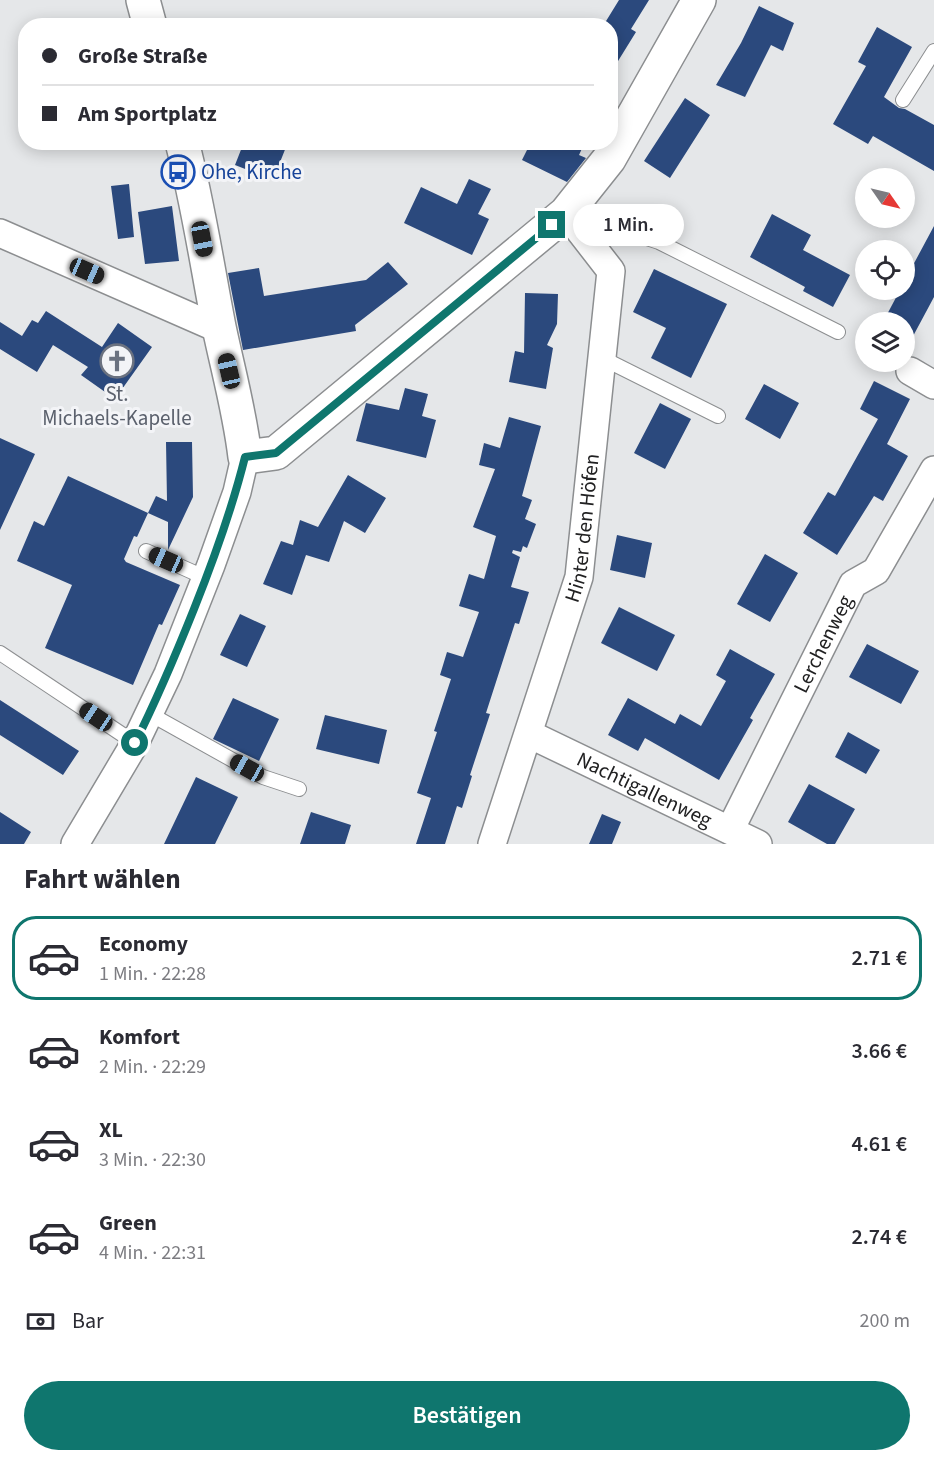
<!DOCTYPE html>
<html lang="de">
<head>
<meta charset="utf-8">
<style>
	:root { --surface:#fff; --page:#f2f2f3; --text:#2b2b33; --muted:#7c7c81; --line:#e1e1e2; --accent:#0f766e }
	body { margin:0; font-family:"Source Sans 3",sans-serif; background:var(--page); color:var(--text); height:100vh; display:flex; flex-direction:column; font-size:22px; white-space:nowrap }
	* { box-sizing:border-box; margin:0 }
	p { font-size:20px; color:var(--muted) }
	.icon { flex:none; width:33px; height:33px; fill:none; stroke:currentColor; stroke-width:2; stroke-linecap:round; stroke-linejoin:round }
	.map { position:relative; height:844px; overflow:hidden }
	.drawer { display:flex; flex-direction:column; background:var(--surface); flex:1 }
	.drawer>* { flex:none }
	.top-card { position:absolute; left:18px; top:18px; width:600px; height:132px; border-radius:24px; box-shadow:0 3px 15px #0003; display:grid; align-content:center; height:132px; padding:0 24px; background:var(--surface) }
	.needle { width:39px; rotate:124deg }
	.buttons { position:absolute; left:855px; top:168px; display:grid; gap:12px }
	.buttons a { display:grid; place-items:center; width:60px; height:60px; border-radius:50%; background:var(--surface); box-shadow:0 3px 15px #0003; font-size:30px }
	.end { position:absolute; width:27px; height:27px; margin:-14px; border:8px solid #0f766e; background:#fff; box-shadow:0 0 0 3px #fff }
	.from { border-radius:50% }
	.bubble { position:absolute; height:42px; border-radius:21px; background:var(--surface); box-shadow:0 3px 15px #0003; font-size:20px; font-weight:600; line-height:42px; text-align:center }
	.car { position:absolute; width:18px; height:36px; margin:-18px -9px; border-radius:8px; box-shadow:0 0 4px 2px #0007; background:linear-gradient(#222 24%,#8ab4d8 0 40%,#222 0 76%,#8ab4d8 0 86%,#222 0) }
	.top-card b { display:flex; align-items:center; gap:21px; height:57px; font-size:22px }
	.top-card b+b { border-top:2px solid var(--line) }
	.top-card i { width:15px; height:15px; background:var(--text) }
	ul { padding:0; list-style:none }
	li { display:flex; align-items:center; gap:18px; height:84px; margin:0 12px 9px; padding:0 12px; border:3px solid transparent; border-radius:24px }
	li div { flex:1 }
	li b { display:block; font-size:22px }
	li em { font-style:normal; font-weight:600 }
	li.on { border-color:var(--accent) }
	li>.icon { width:54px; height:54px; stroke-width:1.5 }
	h2 { padding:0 24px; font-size:27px; line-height:72px }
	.pay { display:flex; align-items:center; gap:15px; height:66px; padding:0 24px; font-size:22px }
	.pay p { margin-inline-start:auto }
	.primary-button { display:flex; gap:12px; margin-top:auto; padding:12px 24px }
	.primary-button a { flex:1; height:69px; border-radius:36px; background:var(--accent); color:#fff; font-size:24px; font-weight:600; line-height:69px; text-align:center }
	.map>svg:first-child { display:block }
	.building { fill:#2b497d }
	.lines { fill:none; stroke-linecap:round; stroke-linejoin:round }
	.service-casing { stroke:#8c8e90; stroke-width:16 }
	.minor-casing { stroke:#8c8e90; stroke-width:30 }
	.tertiary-casing { stroke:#8c8e90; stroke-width:36 }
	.service { stroke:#fff; stroke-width:14 }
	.minor { stroke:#fff; stroke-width:27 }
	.tertiary { stroke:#fff; stroke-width:33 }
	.route { stroke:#0f766e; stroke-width:8 }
	.labels { text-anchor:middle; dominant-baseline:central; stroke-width:6; stroke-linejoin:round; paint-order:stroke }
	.transit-label { font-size:21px; fill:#164399; stroke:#f3f4f7; text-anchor:start }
	.worship-label { font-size:21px; fill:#5b616d; stroke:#f3f4f7 }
	.street-label { font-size:21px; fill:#212122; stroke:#f3f4f7 }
</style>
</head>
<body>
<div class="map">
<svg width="934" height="844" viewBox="0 0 934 844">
	<rect width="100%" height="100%" fill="#e5e7e9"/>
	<!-- building -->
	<path class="building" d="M619 0H649L631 29 636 32 610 74V26H603Z
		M759 6 794 23 783 51 771 45 745 97 716 85 741 43Z
		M877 27 912 47 884 97 899 108 905 109 934 125V171L873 136 868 144 833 124 866 66 858 62Z
		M685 98 710 115 670 178 644 161Z
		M244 142H288L273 180 235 165Z
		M531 142H585L579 155 586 158 567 182 522 160Z
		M469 179 491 189 478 214 489 219 472 255 404 223 421 187 457 204Z
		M129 184 134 237 118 239 111 186Z
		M172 206 179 261 145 264 138 212Z
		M772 214 811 235 803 250 850 275 833 307 803 291 805 287 750 257Z
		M934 226V297L904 353V322H883L900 290H904V282Z
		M388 262 408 284 355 325 356 331 243 350 228 273 259 268 264 296 366 280Z
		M654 269 727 304 691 378 651 358 666 328 633 312Z
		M525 293 558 294 557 324 547 345 553 348 546 389 509 382 515 351 524 353Z
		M46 311 102 347 118 323 152 347 115 399 81 375 88 367 53 345 37 372 0 349V322L22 336 32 320 38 323Z
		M874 381 910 399 887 444 908 456 883 501 874 496 837 555 803 533 828 492 835 496 878 419 860 409Z
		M764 384 799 403 780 439 745 419Z
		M405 388 428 394 422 416 436 420 426 458 356 441 366 403 399 410Z
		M660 403 691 419 665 469 634 453Z
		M509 417 541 426 522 496 532 500 525 519 536 524 527 548 523 546 521 552 513 550 512 553 520 557 511 587 529 592 519 624 515 623 486 713 490 714 470 775 472 776 462 808 457 806 445 844H416L431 798 417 793 437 732 434 731 451 679 440 675 447 652 463 657 479 612 459 606 469 574 484 579 496 536 473 527 495 469 479 465 484 443 500 448Z
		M0 438 35 454 0 530Z
		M166 442H192L193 497 168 550V522L148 513 156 496 167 501Z
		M348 475 386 498 365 533 344 521 329 562 306 555 292 595 263 584 281 541 293 545 300 520 318 527Z
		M68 476 148 513 137 537 134 536 124 559 126 562 180 585 162 625 159 624 133 685 45 648 72 585 17 561 34 521 44 526Z
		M617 535 652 543 645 578 610 570Z
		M765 554 798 573 770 622 737 604Z
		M619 607 675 635 657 671 601 643Z
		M240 614 266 626 247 667 220 655Z
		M867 644 919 671 901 704 849 677Z
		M730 649 775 674 750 718 753 720 719 780 645 738 638 751 608 735 628 698 675 724 680 714 701 726 726 681 716 675Z
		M233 698 279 719 259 761 213 739Z
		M0 700 79 751 63 775 0 735Z
		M325 715 387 730 379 764 316 749Z
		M848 732 880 750 866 774 835 757Z
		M196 777 238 797 215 844H164Z
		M809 784 855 809 835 844H827L788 822Z
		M0 812 31 832 24 844H0Z
		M311 812 351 825 345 844H300Z
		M602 814 621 822 612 844H589Z"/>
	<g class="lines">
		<defs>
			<path id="service" d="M903 100 934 51
				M582 234 619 229 659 242 838 332
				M602 358 718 416
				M146 551 206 578
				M0 653 135 743
				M150 714 263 777 299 789"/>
			<g id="minor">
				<path d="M0 233 219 329"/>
				<path d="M910 371 934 385"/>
				<path id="s1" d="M529 734 758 844"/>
				<path id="s2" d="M730 830 853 584 876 571 934 470"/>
				<path d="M75 844 135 743 168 674 211 565 237 492 245 457"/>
				<path id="s3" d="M492 844 579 577 611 271 566 213"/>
			</g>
			<path id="tertiary" d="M143 0 150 26
				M182 142C198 203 207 265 219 327 228 370 240 413 245 457L276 453 566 213 609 159 699 0"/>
		</defs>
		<!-- service casing -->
		<use href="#service" class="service-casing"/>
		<!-- minor casing -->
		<use href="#minor" class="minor-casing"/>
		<!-- tertiary casing -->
		<use href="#tertiary" class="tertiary-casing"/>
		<!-- service -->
		<use href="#service" class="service"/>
		<!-- minor -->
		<use href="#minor" class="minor"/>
		<!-- tertiary -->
		<use href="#tertiary" class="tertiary"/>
	</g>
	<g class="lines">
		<!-- route -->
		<path class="route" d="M135 743C157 699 176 654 194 609 214 559 232 509 245 457L276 453 552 225"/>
	</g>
	<!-- icons -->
	<defs>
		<symbol id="bus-ring" viewBox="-11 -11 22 22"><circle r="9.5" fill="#f3f4f7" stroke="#1a4fb4" stroke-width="1.5"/><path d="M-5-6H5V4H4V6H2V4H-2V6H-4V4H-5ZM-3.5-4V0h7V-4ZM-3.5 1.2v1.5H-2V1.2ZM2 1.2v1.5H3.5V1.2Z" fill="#1a4fb4"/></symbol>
		<symbol id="church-ring" viewBox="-11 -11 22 22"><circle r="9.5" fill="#f3f4f7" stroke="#6b7280" stroke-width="1.5"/><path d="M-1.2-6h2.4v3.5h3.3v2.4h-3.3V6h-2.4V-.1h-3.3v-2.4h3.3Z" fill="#6b7280"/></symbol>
	</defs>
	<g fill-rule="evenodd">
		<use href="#bus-ring" x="159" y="153" width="38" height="38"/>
		<use href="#church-ring" x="98" y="342" width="38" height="38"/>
	</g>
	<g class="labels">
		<!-- transit labels -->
		<g class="transit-label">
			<text x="201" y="172">Ohe, Kirche</text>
		</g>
		<!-- worship labels -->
		<g class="worship-label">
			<text x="117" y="394">St.<tspan x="117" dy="24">Michaels-Kapelle</tspan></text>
		</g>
		<!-- street labels -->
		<g class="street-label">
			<text stroke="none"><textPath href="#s3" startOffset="330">Hinter den Höfen</textPath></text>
			<text stroke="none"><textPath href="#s2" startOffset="208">Lerchenweg</textPath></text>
			<text stroke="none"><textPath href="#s1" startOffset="128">Nachtigallenweg</textPath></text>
		</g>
	</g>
</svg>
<div class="buttons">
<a><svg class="needle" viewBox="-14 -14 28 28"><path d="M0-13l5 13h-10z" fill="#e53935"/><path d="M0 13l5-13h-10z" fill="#7c7c81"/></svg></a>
<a><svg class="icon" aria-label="locate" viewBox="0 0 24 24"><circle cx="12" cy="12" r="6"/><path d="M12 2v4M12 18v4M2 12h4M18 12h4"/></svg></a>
<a><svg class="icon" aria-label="layers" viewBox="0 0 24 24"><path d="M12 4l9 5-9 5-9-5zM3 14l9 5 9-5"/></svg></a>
</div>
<i class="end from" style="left:135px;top:743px"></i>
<i class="end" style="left:552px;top:225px"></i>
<div class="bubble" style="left:573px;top:204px;width:111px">1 Min.</div>
<i class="car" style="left:202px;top:239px;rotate:169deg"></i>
<i class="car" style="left:87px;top:271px;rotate:114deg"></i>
<i class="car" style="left:229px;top:371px;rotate:347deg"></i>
<i class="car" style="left:166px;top:560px;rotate:294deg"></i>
<i class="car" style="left:96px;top:717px;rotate:304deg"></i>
<i class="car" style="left:247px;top:768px;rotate:299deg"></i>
<div class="top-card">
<b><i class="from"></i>Große Straße</b>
<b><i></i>Am Sportplatz</b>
</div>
</div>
<section class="drawer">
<h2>Fahrt wählen</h2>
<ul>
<li class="on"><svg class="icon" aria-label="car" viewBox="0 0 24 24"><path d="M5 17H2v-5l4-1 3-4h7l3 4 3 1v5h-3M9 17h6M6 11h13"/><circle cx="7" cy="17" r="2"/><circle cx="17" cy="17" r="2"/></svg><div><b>Economy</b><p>1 Min. · 22:28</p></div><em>2.71 €</em></li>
<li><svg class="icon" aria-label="car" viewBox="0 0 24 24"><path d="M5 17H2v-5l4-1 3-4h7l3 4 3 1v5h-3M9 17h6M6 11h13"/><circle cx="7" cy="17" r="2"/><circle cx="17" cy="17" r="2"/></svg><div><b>Komfort</b><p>2 Min. · 22:29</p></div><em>3.66 €</em></li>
<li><svg class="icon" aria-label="car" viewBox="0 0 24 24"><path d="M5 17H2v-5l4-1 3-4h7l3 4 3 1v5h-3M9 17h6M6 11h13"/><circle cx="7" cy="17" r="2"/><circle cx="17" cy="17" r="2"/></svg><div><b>XL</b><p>3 Min. · 22:30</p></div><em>4.61 €</em></li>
<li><svg class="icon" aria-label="car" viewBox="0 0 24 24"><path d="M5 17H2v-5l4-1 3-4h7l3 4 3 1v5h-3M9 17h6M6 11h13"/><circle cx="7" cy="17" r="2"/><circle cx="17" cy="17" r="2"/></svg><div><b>Green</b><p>4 Min. · 22:31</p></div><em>2.74 €</em></li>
</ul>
<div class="pay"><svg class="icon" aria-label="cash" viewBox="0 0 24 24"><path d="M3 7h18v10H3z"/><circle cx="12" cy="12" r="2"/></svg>Bar<p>200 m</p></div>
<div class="primary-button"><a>Bestätigen</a></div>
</section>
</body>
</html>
